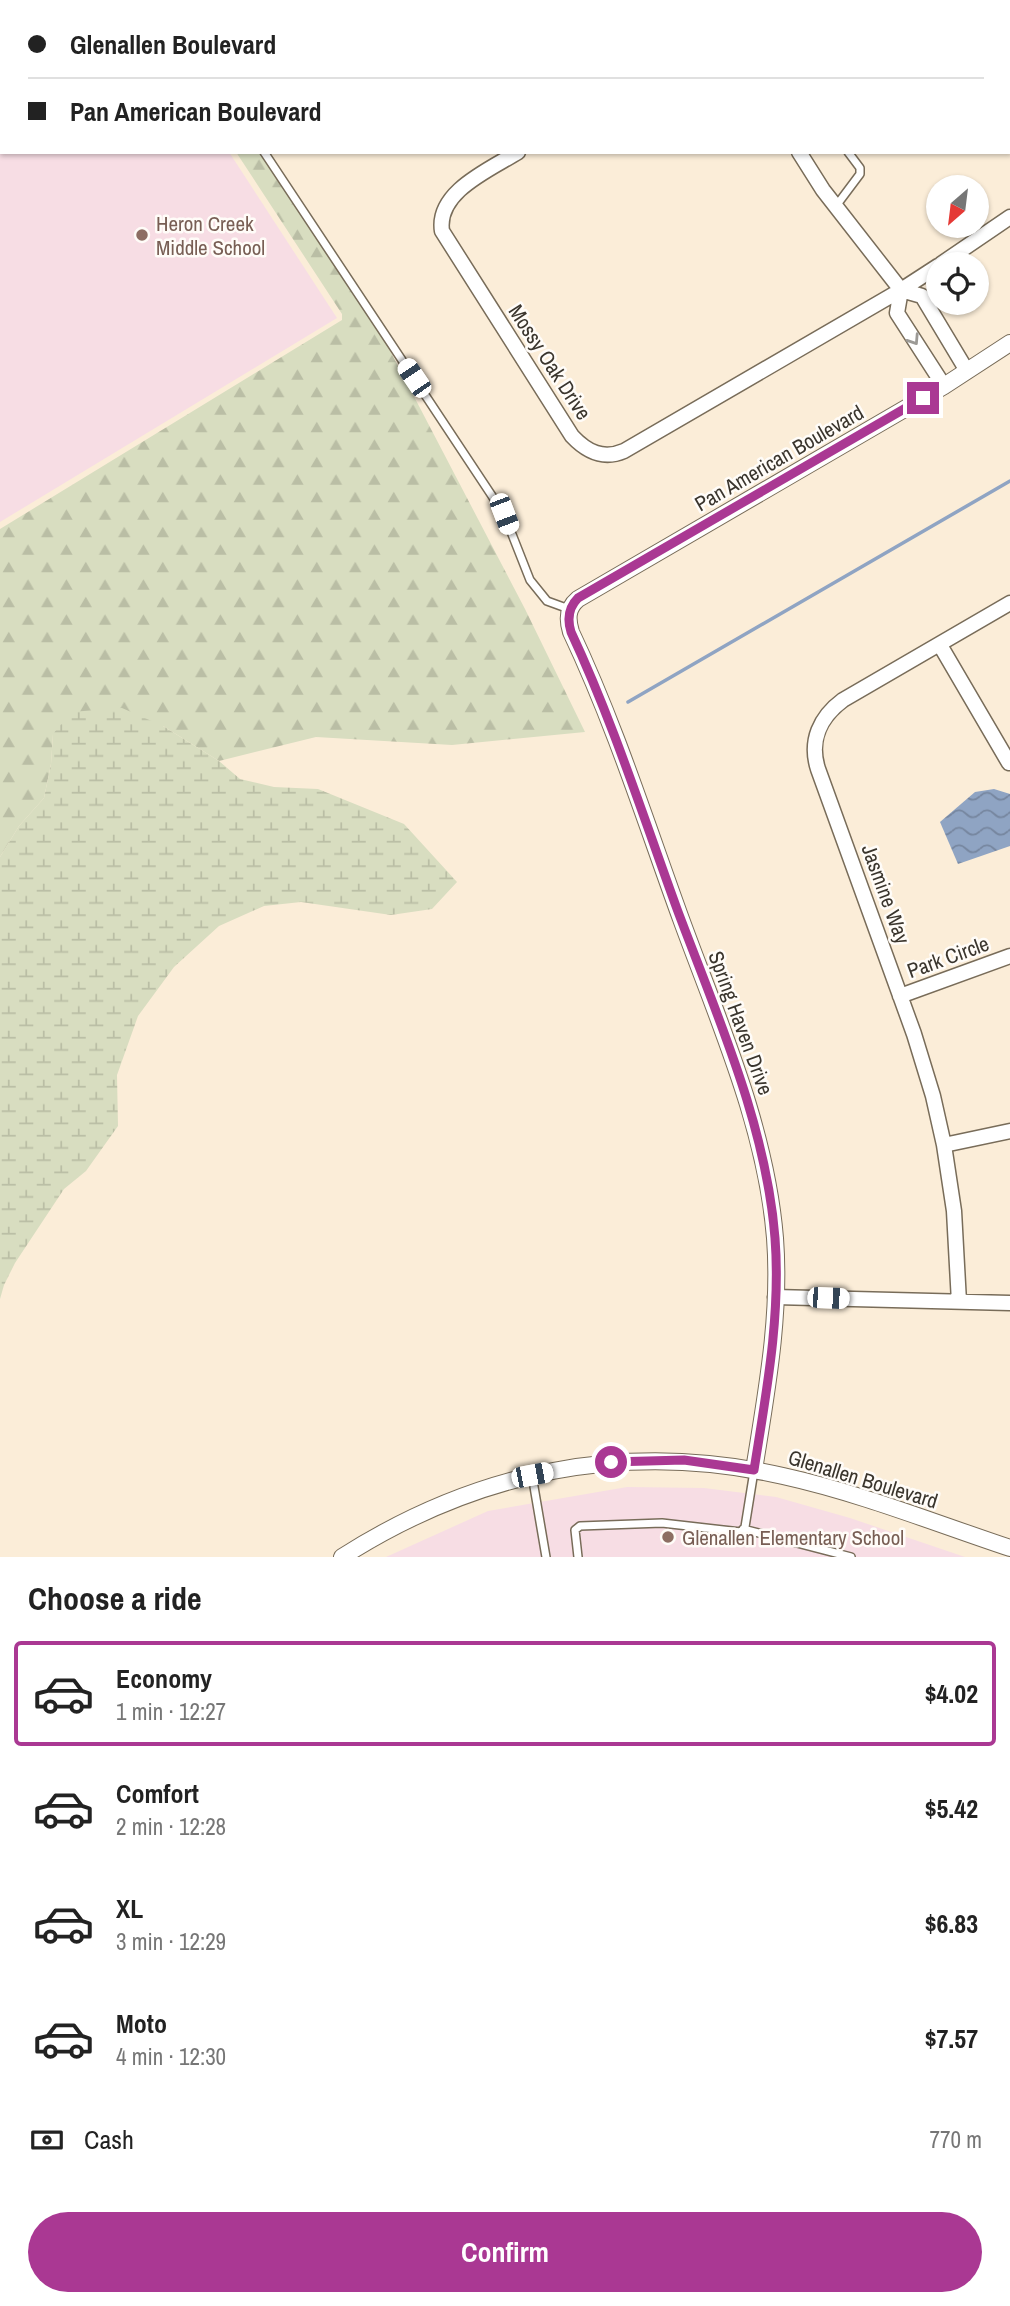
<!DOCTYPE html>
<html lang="en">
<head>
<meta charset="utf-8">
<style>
	:root { --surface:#fff; --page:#f2f2f2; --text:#222; --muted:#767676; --line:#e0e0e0; --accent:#aa3893 }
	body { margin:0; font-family:"Archivo Narrow",sans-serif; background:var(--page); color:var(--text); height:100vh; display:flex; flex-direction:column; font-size:26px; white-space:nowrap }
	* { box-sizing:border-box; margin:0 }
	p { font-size:23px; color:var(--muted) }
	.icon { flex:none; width:38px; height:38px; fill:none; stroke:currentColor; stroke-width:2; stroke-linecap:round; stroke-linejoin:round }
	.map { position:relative; height:1557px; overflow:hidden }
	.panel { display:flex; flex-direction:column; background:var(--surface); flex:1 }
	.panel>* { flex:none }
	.banner { position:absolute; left:0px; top:0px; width:1012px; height:154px; box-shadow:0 2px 5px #0004; display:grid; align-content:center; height:154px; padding:0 28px; background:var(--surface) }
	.needle { width:46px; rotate:208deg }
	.tools { position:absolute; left:926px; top:175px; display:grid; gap:14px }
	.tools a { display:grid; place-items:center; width:63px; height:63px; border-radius:50%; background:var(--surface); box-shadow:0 2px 5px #0004; font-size:35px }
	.end { position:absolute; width:32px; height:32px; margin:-16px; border:9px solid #aa3893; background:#fff; box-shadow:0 0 0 4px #fff }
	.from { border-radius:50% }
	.car { position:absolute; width:21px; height:42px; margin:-21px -10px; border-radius:9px; box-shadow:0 0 5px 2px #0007; background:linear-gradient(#fff 24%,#345 0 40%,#fff 0 76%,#345 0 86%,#fff 0) }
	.banner b { display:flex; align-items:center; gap:24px; height:66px; font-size:26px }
	.banner b+b { border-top:2px solid var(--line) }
	.banner i { width:18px; height:18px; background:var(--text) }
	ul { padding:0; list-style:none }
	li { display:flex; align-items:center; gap:21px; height:105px; margin:0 14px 10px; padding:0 14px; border:4px solid transparent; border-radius:7px }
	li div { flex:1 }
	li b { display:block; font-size:26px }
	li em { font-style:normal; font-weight:700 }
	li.active { border-color:var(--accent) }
	li>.icon { width:63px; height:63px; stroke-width:1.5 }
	h2 { padding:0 28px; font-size:32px; line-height:84px }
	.pay { display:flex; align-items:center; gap:18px; height:77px; padding:0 28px; font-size:26px }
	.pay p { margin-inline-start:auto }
	.action { display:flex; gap:14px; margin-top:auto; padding:14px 28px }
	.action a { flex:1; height:80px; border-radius:42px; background:var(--accent); color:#fff; font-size:28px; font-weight:700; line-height:80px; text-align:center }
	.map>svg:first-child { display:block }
	.education { fill:#f7dde4 }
	.forest { fill:url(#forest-firs) }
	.wetland { fill:url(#wetland-marsh) }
	.water { fill:url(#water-waves) }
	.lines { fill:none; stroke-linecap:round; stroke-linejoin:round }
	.stream { stroke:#8fa4c3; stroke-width:3.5 }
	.service-casing { stroke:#786c59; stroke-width:10 }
	.minor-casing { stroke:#786c59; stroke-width:17 }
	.tertiary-casing { stroke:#786c59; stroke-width:18 }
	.service { stroke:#fff; stroke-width:7 }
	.minor { stroke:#fff; stroke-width:14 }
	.tertiary { stroke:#fff; stroke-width:16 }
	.oneway { stroke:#9c9a96 }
	.route { stroke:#aa3893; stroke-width:9 }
	.education-dot { fill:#8d6e63; stroke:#fffcf8; stroke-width:2.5 }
	.labels { text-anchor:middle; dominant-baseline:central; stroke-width:5; stroke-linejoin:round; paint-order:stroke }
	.education-label { font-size:21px; fill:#785e54; stroke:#fffcf8; text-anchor:start }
	.street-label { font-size:21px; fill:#3a352d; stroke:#fffcf8 }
</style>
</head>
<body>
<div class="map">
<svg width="1010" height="1557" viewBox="0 0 1010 1557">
	<defs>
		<pattern id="forest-firs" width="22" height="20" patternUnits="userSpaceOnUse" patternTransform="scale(1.75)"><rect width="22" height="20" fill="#d8ddc0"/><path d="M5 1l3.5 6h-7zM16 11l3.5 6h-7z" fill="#babea5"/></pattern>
		<pattern id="wetland-marsh" width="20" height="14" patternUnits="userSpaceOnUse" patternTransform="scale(1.75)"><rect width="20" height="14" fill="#d8ddc0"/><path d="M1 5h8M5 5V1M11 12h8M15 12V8" fill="none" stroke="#babea5"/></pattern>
		<pattern id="water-waves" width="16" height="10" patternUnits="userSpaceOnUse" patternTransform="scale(1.75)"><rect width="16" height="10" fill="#8fa4c3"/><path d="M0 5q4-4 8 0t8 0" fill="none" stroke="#76869f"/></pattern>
	</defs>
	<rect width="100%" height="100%" fill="#fbedd8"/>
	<!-- education -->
	<path class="education" d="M0 0 131 2H2V152H229L337 318 0 522Z
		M627 1487 704 1488 776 1497 850 1518 965 1557H386L488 1511Z"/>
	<!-- forest -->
	<path class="forest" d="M236 152H270L385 341 525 609 585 732 452 745 316 737 219 761 163 726 53 734 51 764 44 798 19 826 0 857V529L342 320V314Z"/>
	<!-- wetland -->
	<path class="wetland" d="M122 708 163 726 219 761 240 779 274 787 318 789 404 824 457 882 432 909 391 915 301 902 264 906 219 926 174 967 138 1016 117 1075 118 1126 86 1171 64 1189 15 1263 4 1285 0 1299V857L19 826 44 798 51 764 53 734 71 712Z"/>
	<!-- water -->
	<path class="water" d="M994 789 1010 794V846L958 864 940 822 975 792Z"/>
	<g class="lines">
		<!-- stream -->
		<path class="stream" d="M628 702 1010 481"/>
		<defs>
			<path id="service" d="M219 2 222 0
				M264 152 504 514 530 580 547 601 569 609
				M836 206 860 174V168L848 152
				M532 1475 546 1557
				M743 1529 851 1557
				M578 1557 575 1530 580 1526 662 1523 741 1532 745 1527 754 1471"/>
			<path id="minor" d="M290 0 292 2
				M625 0 628 2
				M482 2 485 0
				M518 152C489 170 436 192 442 231L572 436C587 452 603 460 624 451L901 290 938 266
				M799 152 823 190 901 290 922 296 967 371
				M941 264 1010 217
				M901 290 897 313 944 386
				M940 645 1009 763
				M900 996 1010 956
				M944 1145 1010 1131
				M775 1297 1010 1303
				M959 1302 954 1211 944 1145 933 1096 914 1034 818 769C809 741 820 717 843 700L1010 603"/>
			<path id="tertiary" d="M754 1470C766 1394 781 1316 775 1238 766 1127 719 1023 681 919 646 823 615 725 571 632 567 619 567 608 578 599L944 386 1010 343
				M342 1557C477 1471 626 1440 783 1476 860 1493 935 1523 1010 1548"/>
		</defs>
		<!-- service casing -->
		<use href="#service" class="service-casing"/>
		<!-- minor casing -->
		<use href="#minor" class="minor-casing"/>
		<!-- tertiary casing -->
		<use href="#tertiary" class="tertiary-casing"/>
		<!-- service -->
		<use href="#service" class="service"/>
		<!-- minor -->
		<use href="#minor" class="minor"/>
		<!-- tertiary -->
		<use href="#tertiary" class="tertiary"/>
	</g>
	<!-- one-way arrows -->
	<defs><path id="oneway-chevron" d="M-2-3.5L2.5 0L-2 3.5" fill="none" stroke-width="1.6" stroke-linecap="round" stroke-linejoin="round" transform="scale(1.75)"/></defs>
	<use class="oneway" href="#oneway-chevron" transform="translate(914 340) rotate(57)"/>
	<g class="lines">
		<!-- route -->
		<path class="route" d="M611 1462 684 1460 754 1470C766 1394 781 1316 775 1238 766 1124 717 1016 677 909 643 816 613 722 571 632 567 619 568 608 578 598L923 398"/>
	</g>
	<!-- markers -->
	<g class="education-dot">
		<circle cx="142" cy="235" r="7"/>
		<circle cx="668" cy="1537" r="7"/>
	</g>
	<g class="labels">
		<!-- education labels -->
		<g class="education-label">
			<text x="156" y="223">Heron Creek<tspan x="156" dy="24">Middle School</tspan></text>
			<text x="682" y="1537">Glenallen Elementary School</text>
		</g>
		<!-- street labels -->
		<g class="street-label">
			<text transform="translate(550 362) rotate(57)">Mossy Oak Drive</text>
			<text transform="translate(779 458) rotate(-30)">Pan American Boulevard</text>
			<text transform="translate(886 894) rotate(70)">Jasmine Way</text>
			<text transform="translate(948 957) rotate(-20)">Park Circle</text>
			<text transform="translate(741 1023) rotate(70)">Spring Haven Drive</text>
			<text transform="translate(863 1479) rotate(17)">Glenallen Boulevard</text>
		</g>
	</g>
</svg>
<div class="tools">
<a><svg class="needle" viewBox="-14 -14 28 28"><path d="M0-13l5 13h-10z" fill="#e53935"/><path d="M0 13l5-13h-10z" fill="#767676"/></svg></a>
<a><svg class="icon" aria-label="locate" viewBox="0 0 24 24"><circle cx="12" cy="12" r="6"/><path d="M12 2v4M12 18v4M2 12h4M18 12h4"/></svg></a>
</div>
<i class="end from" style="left:611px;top:1462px"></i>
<i class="end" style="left:923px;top:398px"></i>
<i class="car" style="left:414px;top:378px;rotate:326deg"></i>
<i class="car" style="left:504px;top:514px;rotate:159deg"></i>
<i class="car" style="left:828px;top:1298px;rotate:92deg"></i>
<i class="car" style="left:532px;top:1475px;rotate:79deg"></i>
<div class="banner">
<b><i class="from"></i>Glenallen Boulevard</b>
<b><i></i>Pan American Boulevard</b>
</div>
</div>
<section class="panel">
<h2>Choose a ride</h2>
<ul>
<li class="active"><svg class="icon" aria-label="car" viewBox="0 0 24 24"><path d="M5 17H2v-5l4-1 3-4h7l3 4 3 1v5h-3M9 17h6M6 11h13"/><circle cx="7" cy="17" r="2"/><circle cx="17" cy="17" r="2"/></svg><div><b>Economy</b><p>1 min · 12:27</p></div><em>$4.02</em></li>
<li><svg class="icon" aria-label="car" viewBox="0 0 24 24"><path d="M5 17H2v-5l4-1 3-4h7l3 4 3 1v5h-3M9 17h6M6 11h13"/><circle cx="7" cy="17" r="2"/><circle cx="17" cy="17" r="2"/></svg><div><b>Comfort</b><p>2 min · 12:28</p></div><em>$5.42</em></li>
<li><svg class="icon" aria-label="car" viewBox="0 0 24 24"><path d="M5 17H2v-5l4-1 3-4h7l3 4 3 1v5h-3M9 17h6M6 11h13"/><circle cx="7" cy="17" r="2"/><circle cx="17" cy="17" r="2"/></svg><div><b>XL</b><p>3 min · 12:29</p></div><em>$6.83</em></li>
<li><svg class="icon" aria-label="car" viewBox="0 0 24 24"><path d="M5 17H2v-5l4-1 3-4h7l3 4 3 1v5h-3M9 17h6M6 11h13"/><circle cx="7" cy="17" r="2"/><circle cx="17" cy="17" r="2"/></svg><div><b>Moto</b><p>4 min · 12:30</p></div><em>$7.57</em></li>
</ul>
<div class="pay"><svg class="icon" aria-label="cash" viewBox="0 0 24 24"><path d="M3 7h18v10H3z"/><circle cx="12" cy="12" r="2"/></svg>Cash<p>770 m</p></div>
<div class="action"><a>Confirm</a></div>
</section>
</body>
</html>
